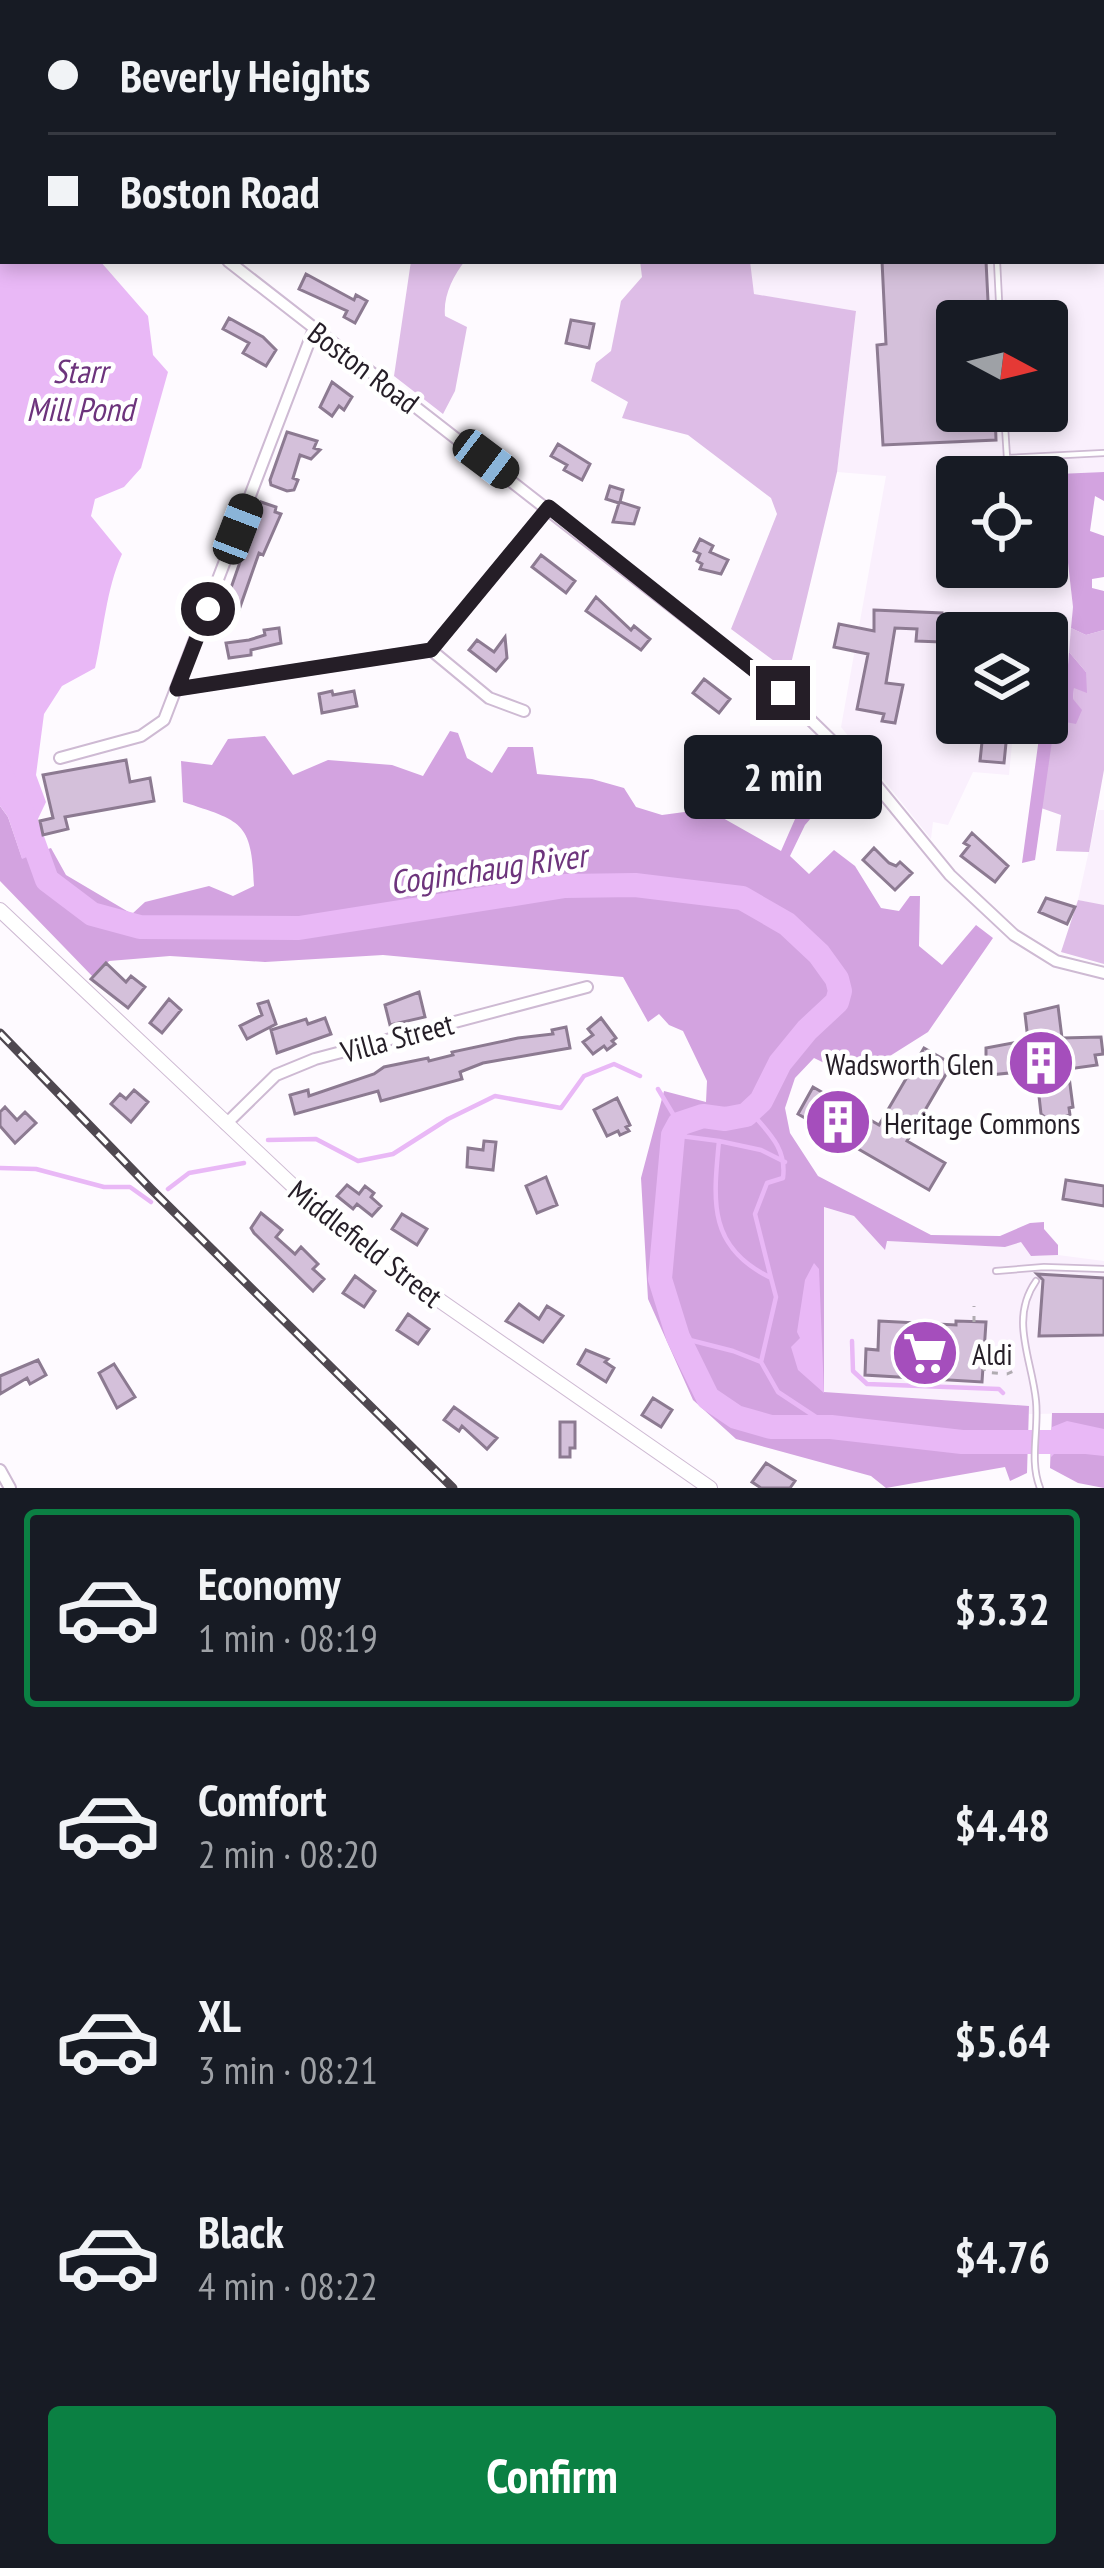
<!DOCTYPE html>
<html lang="en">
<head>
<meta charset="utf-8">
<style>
	:root { --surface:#171b24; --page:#20242c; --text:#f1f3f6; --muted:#9ea1a6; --line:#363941; --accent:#0b8043 }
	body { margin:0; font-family:"PT Sans Narrow",sans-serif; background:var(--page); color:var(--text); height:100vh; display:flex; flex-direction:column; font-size:45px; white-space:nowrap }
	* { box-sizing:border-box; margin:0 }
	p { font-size:39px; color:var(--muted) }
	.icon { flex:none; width:66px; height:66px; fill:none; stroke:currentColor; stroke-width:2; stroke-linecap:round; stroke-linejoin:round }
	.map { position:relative; height:1488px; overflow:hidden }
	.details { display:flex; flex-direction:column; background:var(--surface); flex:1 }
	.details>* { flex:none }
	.hud { position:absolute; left:0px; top:0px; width:1104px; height:264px; box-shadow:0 6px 18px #0003; display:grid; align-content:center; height:264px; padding:0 48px; background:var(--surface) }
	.needle { width:78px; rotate:97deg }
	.controls { position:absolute; left:936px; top:300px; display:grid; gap:24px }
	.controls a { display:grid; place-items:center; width:132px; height:132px; border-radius:12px; background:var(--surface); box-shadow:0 6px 18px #0003; font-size:60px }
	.end { position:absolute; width:54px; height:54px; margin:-27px; border:15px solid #251e27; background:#fff; box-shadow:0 0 0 6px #fff }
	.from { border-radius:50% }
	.bubble { position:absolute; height:84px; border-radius:12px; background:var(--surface); box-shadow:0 6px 18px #0003; font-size:39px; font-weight:600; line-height:84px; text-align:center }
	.car { position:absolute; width:36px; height:72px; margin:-36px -18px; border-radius:15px; box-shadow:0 0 9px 3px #0007; background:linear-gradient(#222 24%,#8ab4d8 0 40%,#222 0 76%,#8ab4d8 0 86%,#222 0) }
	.hud b { display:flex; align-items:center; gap:42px; height:114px; font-size:45px }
	.hud b+b { border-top:3px solid var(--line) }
	.hud i { width:30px; height:30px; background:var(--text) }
	ul { padding:21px 0 0; list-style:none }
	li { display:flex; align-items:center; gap:36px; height:198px; margin:0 24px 18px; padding:0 24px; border:6px solid transparent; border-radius:12px }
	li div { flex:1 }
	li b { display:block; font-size:45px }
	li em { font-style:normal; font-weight:600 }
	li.current { border-color:var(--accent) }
	li>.icon { width:108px; height:108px; stroke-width:1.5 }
	.button { display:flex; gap:24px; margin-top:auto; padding:24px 48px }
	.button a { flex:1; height:138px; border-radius:12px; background:var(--accent); color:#fff; font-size:48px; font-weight:600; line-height:138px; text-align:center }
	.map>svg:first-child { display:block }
	.built { fill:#faf0fd; fill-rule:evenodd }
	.green { fill:#debde7 }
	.forest { fill:#d3a3e0 }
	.water { fill:#e9b8f6 }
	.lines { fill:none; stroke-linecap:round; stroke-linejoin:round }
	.stream { stroke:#e9b8f6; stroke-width:4.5 }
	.river { stroke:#e9b8f6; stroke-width:24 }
	.building { fill:#d4c0da; stroke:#8c7a91; stroke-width:3 }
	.service-casing { stroke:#cebad3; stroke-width:8 }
	.minor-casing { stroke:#cebad3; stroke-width:14 }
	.secondary-casing { stroke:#cebad3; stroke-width:16 }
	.path { stroke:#b0abb1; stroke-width:3; stroke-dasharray:6 9; stroke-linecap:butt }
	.service { stroke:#fff; stroke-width:4.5 }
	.minor { stroke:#fff; stroke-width:10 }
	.secondary { stroke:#fff; stroke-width:14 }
	.rail-casing { stroke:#4f4850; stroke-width:9 }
	.rail { stroke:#fff; stroke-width:4.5; stroke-dasharray:14; stroke-linecap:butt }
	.route { stroke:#251e27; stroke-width:15 }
	.labels { text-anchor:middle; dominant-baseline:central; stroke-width:9; stroke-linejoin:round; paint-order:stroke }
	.street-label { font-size:30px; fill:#251e27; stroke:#fff }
	.poi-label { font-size:30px; fill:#251e27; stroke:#fff; text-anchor:start }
	.water-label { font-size:33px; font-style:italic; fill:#6d347c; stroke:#fff }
</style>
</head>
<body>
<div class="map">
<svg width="1104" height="1488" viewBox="0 0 1104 1488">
	<rect width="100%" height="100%" fill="#fefaff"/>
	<!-- built -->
	<path class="built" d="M769 0H1104V472L1059 475 1073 607 1065 704 1047 706V633H957V723H1014L1009 775 973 772 948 825 933 822 931 839 841 727 886 476 837 472 856 312 753 294 750 261H1101V3ZM957 321H1047V411H957ZM957 477H1047V567H957Z
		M1098 810H1104V906L1078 900Z
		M823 1207 854 1216 884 1249 886 1241 1005 1247 1021 1241 1036 1256 1058 1255 1104 1261V1413L1029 1414 1028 1406 824 1393Z"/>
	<!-- green -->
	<path class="green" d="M411 261H465C453 276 443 296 445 316L467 327 455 391 443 414 394 376Z
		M640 261H750L754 294 856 311 837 472 789 672 731 629 777 514 771 498 688 435 622 418 628 402 591 381 596 363 611 351 621 301 642 277Z
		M1071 628 1086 635 1104 630V770L1089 852 1056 851 1061 815 1041 808 1055 719 1073 699 1074 687 1086 692V672L1069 652Z
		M1078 900 1104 905V964L1061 952Z"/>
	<!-- forest -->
	<path class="forest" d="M1104 472V501L1095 496 1090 531 1104 536V577L1092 579V588L1104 591V630L1086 635 1071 628 1073 607 1058 474Z
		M1069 652 1086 672 1087 693 1074 688 1073 699 1082 710 1076 724 1055 720 1035 860 1022 863 1041 723H1047V706L1065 704Z
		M450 731 458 733 467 758 492 773 508 747H533L537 774 592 779 624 788 636 807 662 815 707 809 781 851 806 794 819 809 805 825 790 856 809 874 834 850 855 866 881 908 899 911 910 896H920L919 946 942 965 976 925 993 938 928 1032 855 1078 814 1058 795 1078 785 1108 790 1133 818 1176 931 1235 1000 1236 1030 1223 1044 1222V1229L1058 1245V1255L1031 1256 1021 1242 1005 1247 887 1241 885 1250 854 1216 824 1207V1392L1029 1406 1027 1473 1010 1481 1005 1467 886 1488 871 1476 736 1439 693 1400 648 1299 641 1178 664 1091 706 1102 707 1081 683 1031 669 1025 659 1014 648 1022 623 977 383 955 265 962 170 956 109 961 95 979 0 881V806L8 817 22 858 51 848 66 875 132 914 145 902 209 886 233 896 254 886C252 821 241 821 183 802L181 761 212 765 228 739 265 736 293 775 328 760 392 765 423 776Z
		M1052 1413H1104V1488L1078 1483 1050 1468Z"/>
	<!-- water -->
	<path class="water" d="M0 200 3 261H100L148 316 153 355 168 372 141 468 124 487 95 499 91 516 122 554C106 590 104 629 95 668L62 686 44 714 36 775 46 802 36 823 44 850 22 859 8 817 0 806Z
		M814 1263 819 1269 824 1393 798 1370 791 1347 800 1338 797 1332 805 1280Z
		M1067 1421 1104 1429V1456L1057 1451 1051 1457 1052 1427Z"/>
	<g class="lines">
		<!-- stream -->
		<path class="stream" d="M135 0 144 3
			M722 3 723 0
			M658 1089 679 1124
			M750 1111C768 1132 787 1148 783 1178L767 1183 755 1214 771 1278
			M673 1135 719 1141C713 1203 708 1247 771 1278L776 1297 761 1362 778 1392 831 1427
			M268 1140 316 1139 358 1161 393 1154 448 1119 495 1096 561 1108 584 1076 614 1064 640 1076
			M719 1141 761 1150 785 1162
			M0 1168 36 1169 104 1187H130L151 1202
			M168 1189 189 1173 244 1163
			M678 1337 733 1351 761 1362
			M852 1341 853 1371 867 1384 999 1389 1003 1393"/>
		<!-- river -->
		<path class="river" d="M0 773 24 816 47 880 92 914 140 927 299 928 565 886 635 885 742 898 787 924 819 954 837 979 840 991 837 1002 807 1030 780 1063 761 1101 746 1115 725 1119 703 1116 679 1124 673 1135 660 1279 678 1337 708 1398 736 1417 771 1427H831L962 1442H1104"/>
	</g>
	<!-- building -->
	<path class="building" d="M882 261H986L989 321H957V411H995L996 440 883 445 877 345 886 344Z
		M306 274 354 300 356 295 367 301 355 323 344 317 347 311 299 289Z
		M229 318 263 337 276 350 266 366 243 353 249 343 223 329Z
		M571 320 594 324 589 348 566 343Z
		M332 382 352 397 344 410 339 406 332 416 320 407Z
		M287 432 317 441 314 448 320 450 311 459 300 455 293 478 298 480 294 490 287 491 271 485 270 480Z
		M558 444 590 464 582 480 564 470 567 465 551 456Z
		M610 486 623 490 620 502 639 508 634 524 613 522 619 503 606 499Z
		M261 502 276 507 275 512 281 514 263 555 259 553 239 610 225 605Z
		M700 539 713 546 710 552 728 560 721 574 700 569 702 564 697 561 700 554 694 551Z
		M541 555 575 581 566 593 532 567Z
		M596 597 631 630 634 626 650 639 641 650 586 611Z
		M874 610 942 613 941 642 916 641 917 629 895 628 886 683 903 685 895 723 882 721 884 714 857 709 868 654 834 647 839 624 874 631Z
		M279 628 281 643 251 650V655L229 658 226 643 249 640 265 635 264 630Z
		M505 637 507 658 496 671 469 650 477 640 494 652Z
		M704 679 730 699 719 713 693 693Z
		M332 691 333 695 354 691 357 706 322 713 319 694Z
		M984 723H1008L1004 763 980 761Z
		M126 760 130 782 150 778 154 801 65 817 68 829 43 835 40 821 53 818 43 775Z
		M972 833 1008 866 995 882 961 856 969 846 964 843Z
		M874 848 889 863 896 866 900 862 912 873 895 890 863 860Z
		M1046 898 1075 907 1067 924 1039 912Z
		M106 963 126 982 131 976 145 987 128 1008 91 979Z
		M419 992 425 1017 390 1025 385 1005Z
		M169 999 181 1010 162 1033 150 1023Z
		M268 1001 276 1024 247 1039 240 1026 262 1015 258 1004Z
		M1058 1006 1062 1038 1101 1037 1103 1054 1095 1055 1097 1065 1068 1069 1073 1107 1069 1108 1070 1115 1049 1121 1041 1114 1037 1078 1029 1071 990 1075 986 1072V1048L1028 1040 1025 1014Z
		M325 1018 331 1034 277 1053 271 1030 306 1019 308 1024Z
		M601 1018 616 1038 612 1041 615 1044 607 1050 604 1046 593 1054 583 1042 593 1035 588 1029Z
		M566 1027 570 1048 483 1063 460 1072 462 1079 381 1101 378 1091 295 1114 290 1095 308 1090 309 1096 374 1074 384 1067 428 1058 429 1061 453 1055 452 1052 518 1038 553 1034 552 1030Z
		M924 1048 952 1064 907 1141 945 1163 929 1190 798 1114 813 1087 879 1125Z
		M134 1090 148 1102 131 1122 111 1104 120 1094 126 1099Z
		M617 1098 630 1125 626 1127 629 1131 620 1135 618 1131 607 1136 594 1110Z
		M5 1107 17 1120 25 1112 36 1123 15 1143 0 1126V1112Z
		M484 1141 496 1142 493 1170 467 1167 468 1148 483 1150Z
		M546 1177 557 1205 537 1213 526 1186Z
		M1066 1180 1104 1186V1206L1063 1199Z
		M347 1185 359 1194 365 1186 374 1193 371 1197 381 1206 372 1216 357 1204 353 1209 337 1196Z
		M261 1213 282 1230 276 1237 295 1254 301 1247 318 1264 313 1269 324 1279 313 1291 254 1233 251 1228Z
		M402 1214 427 1229 417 1245 392 1229Z
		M1037 1274 1104 1278V1335L1039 1336 1043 1280Z
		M355 1276 375 1291 364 1307 343 1293Z
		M519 1304 539 1319 547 1306 563 1316 543 1342 506 1321Z
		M408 1314 429 1329 418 1344 397 1330Z
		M879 1321 956 1325V1321L986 1322 982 1382 865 1375 866 1349 878 1350Z
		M586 1350 608 1359 605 1362 614 1368 606 1382 578 1364Z
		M38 1360 46 1375 30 1384 27 1378 0 1394V1376Z
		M114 1364 135 1397 117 1408 99 1373Z
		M653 1398 672 1410 661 1427 642 1415Z
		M454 1407 497 1438 487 1449 462 1426 459 1431 444 1420Z
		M560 1422H575V1448H570V1457H560Z
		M766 1463 795 1481 790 1488H761L752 1482Z"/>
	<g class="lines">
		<defs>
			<path id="service" d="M964 0V3
				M1081 0 1083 3
				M1101 41 1104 47
				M1101 249H1104
				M997 261 1000 321
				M1004 411 1007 458 1104 453
				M996 1271 1044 1267 1104 1269
				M1036 1281C1009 1319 1032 1359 1036 1401 1039 1430 1029 1460 1040 1488"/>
			<path id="minor" d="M59 0 60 3
				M228 261 783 693 873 781 950 875 1014 935 1056 961 1104 973
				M431 650 489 698 524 711
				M177 689 431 650 549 507
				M60 758 141 736 164 720 314 329
				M226 1124 276 1075 315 1059 587 987
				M0 1470 10 1488"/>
			<path id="secondary" d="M0 910 344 1234 710 1488"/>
		</defs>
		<!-- service casing -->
		<use href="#service" class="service-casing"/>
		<!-- minor casing -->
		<use href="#minor" class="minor-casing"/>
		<!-- secondary casing -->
		<use href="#secondary" class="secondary-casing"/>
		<!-- path -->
		<path class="path" d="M952 0V3
			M974 1322V1306
			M986 1350 984 1372 1007 1374 1016 1370"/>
		<!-- service -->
		<use href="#service" class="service"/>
		<!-- minor -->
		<use href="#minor" class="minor"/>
		<!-- secondary -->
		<use href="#secondary" class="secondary"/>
		<defs>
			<path id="rail" d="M0 1033 151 1189 453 1488"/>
		</defs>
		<!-- rail casing -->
		<use href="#rail" class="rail-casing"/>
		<!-- rail -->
		<use href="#rail" class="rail"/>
	</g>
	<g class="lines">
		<!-- route -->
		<path class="route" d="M208 609 177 689 431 650 549 507 783 693"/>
	</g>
	<!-- icons -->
	<defs>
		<symbol id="building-disc" viewBox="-11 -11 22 22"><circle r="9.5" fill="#a54ebc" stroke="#fff"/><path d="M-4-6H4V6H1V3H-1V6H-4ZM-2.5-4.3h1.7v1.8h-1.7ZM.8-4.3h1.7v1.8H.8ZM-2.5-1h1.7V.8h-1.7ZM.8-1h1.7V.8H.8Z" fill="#fff"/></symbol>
		<symbol id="supermarket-disc" viewBox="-11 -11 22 22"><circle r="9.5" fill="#a54ebc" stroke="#fff"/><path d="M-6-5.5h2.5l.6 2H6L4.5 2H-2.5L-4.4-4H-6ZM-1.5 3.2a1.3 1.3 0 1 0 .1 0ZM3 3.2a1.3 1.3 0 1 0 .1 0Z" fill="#fff"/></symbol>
	</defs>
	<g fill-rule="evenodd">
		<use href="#building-disc" x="1003" y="1025" width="76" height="76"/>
		<use href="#building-disc" x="800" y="1084" width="76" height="76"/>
		<use href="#supermarket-disc" x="887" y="1315" width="76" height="76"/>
	</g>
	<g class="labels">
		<!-- street labels -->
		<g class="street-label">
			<text transform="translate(364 367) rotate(37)">Boston Road</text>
			<text transform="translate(397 1037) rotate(-15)">Villa Street</text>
			<text transform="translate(366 1243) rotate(38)">Middlefield Street</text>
		</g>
		<!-- poi labels -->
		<g class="poi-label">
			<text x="994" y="1063" text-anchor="end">Wadsworth Glen</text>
			<text x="884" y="1122">Heritage Commons</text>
			<text x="972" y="1353">Aldi</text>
		</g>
		<!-- water labels -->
		<g class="water-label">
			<text x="80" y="370">Starr<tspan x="80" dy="38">Mill Pond</tspan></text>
			<text transform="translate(488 868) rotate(-8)">Coginchaug River</text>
		</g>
	</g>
</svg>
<div class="controls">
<a><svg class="needle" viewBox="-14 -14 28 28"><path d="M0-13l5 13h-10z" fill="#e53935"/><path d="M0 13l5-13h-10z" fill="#9ea1a6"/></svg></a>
<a><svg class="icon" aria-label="locate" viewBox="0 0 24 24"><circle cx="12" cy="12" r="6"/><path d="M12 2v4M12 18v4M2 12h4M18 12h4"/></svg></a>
<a><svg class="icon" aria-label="layers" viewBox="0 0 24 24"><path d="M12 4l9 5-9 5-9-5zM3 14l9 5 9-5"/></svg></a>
</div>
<i class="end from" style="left:208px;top:609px"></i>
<i class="end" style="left:783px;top:693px"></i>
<div class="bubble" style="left:684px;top:735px;width:198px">2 min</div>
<i class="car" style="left:486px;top:459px;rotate:127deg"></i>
<i class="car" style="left:238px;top:529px;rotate:21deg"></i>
<div class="hud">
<b><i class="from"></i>Beverly Heights</b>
<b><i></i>Boston Road</b>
</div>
</div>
<section class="details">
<ul>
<li class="current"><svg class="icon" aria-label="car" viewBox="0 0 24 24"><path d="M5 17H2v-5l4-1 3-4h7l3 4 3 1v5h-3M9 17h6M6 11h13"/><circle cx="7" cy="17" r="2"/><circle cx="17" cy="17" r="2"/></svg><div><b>Economy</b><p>1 min · 08:19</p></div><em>$3.32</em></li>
<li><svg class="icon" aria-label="car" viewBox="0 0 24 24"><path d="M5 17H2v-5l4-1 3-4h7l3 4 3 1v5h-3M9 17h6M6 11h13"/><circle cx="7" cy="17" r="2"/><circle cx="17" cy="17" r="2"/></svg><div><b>Comfort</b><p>2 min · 08:20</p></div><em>$4.48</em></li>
<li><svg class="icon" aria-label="car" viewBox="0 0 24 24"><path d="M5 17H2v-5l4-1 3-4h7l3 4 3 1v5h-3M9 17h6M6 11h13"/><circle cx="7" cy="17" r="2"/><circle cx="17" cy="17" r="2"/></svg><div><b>XL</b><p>3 min · 08:21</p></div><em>$5.64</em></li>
<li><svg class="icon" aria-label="car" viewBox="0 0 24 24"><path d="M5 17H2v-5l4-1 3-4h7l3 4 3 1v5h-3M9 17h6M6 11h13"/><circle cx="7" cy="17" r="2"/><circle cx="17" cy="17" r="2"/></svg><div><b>Black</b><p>4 min · 08:22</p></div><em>$4.76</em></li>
</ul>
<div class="button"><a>Confirm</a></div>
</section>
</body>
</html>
